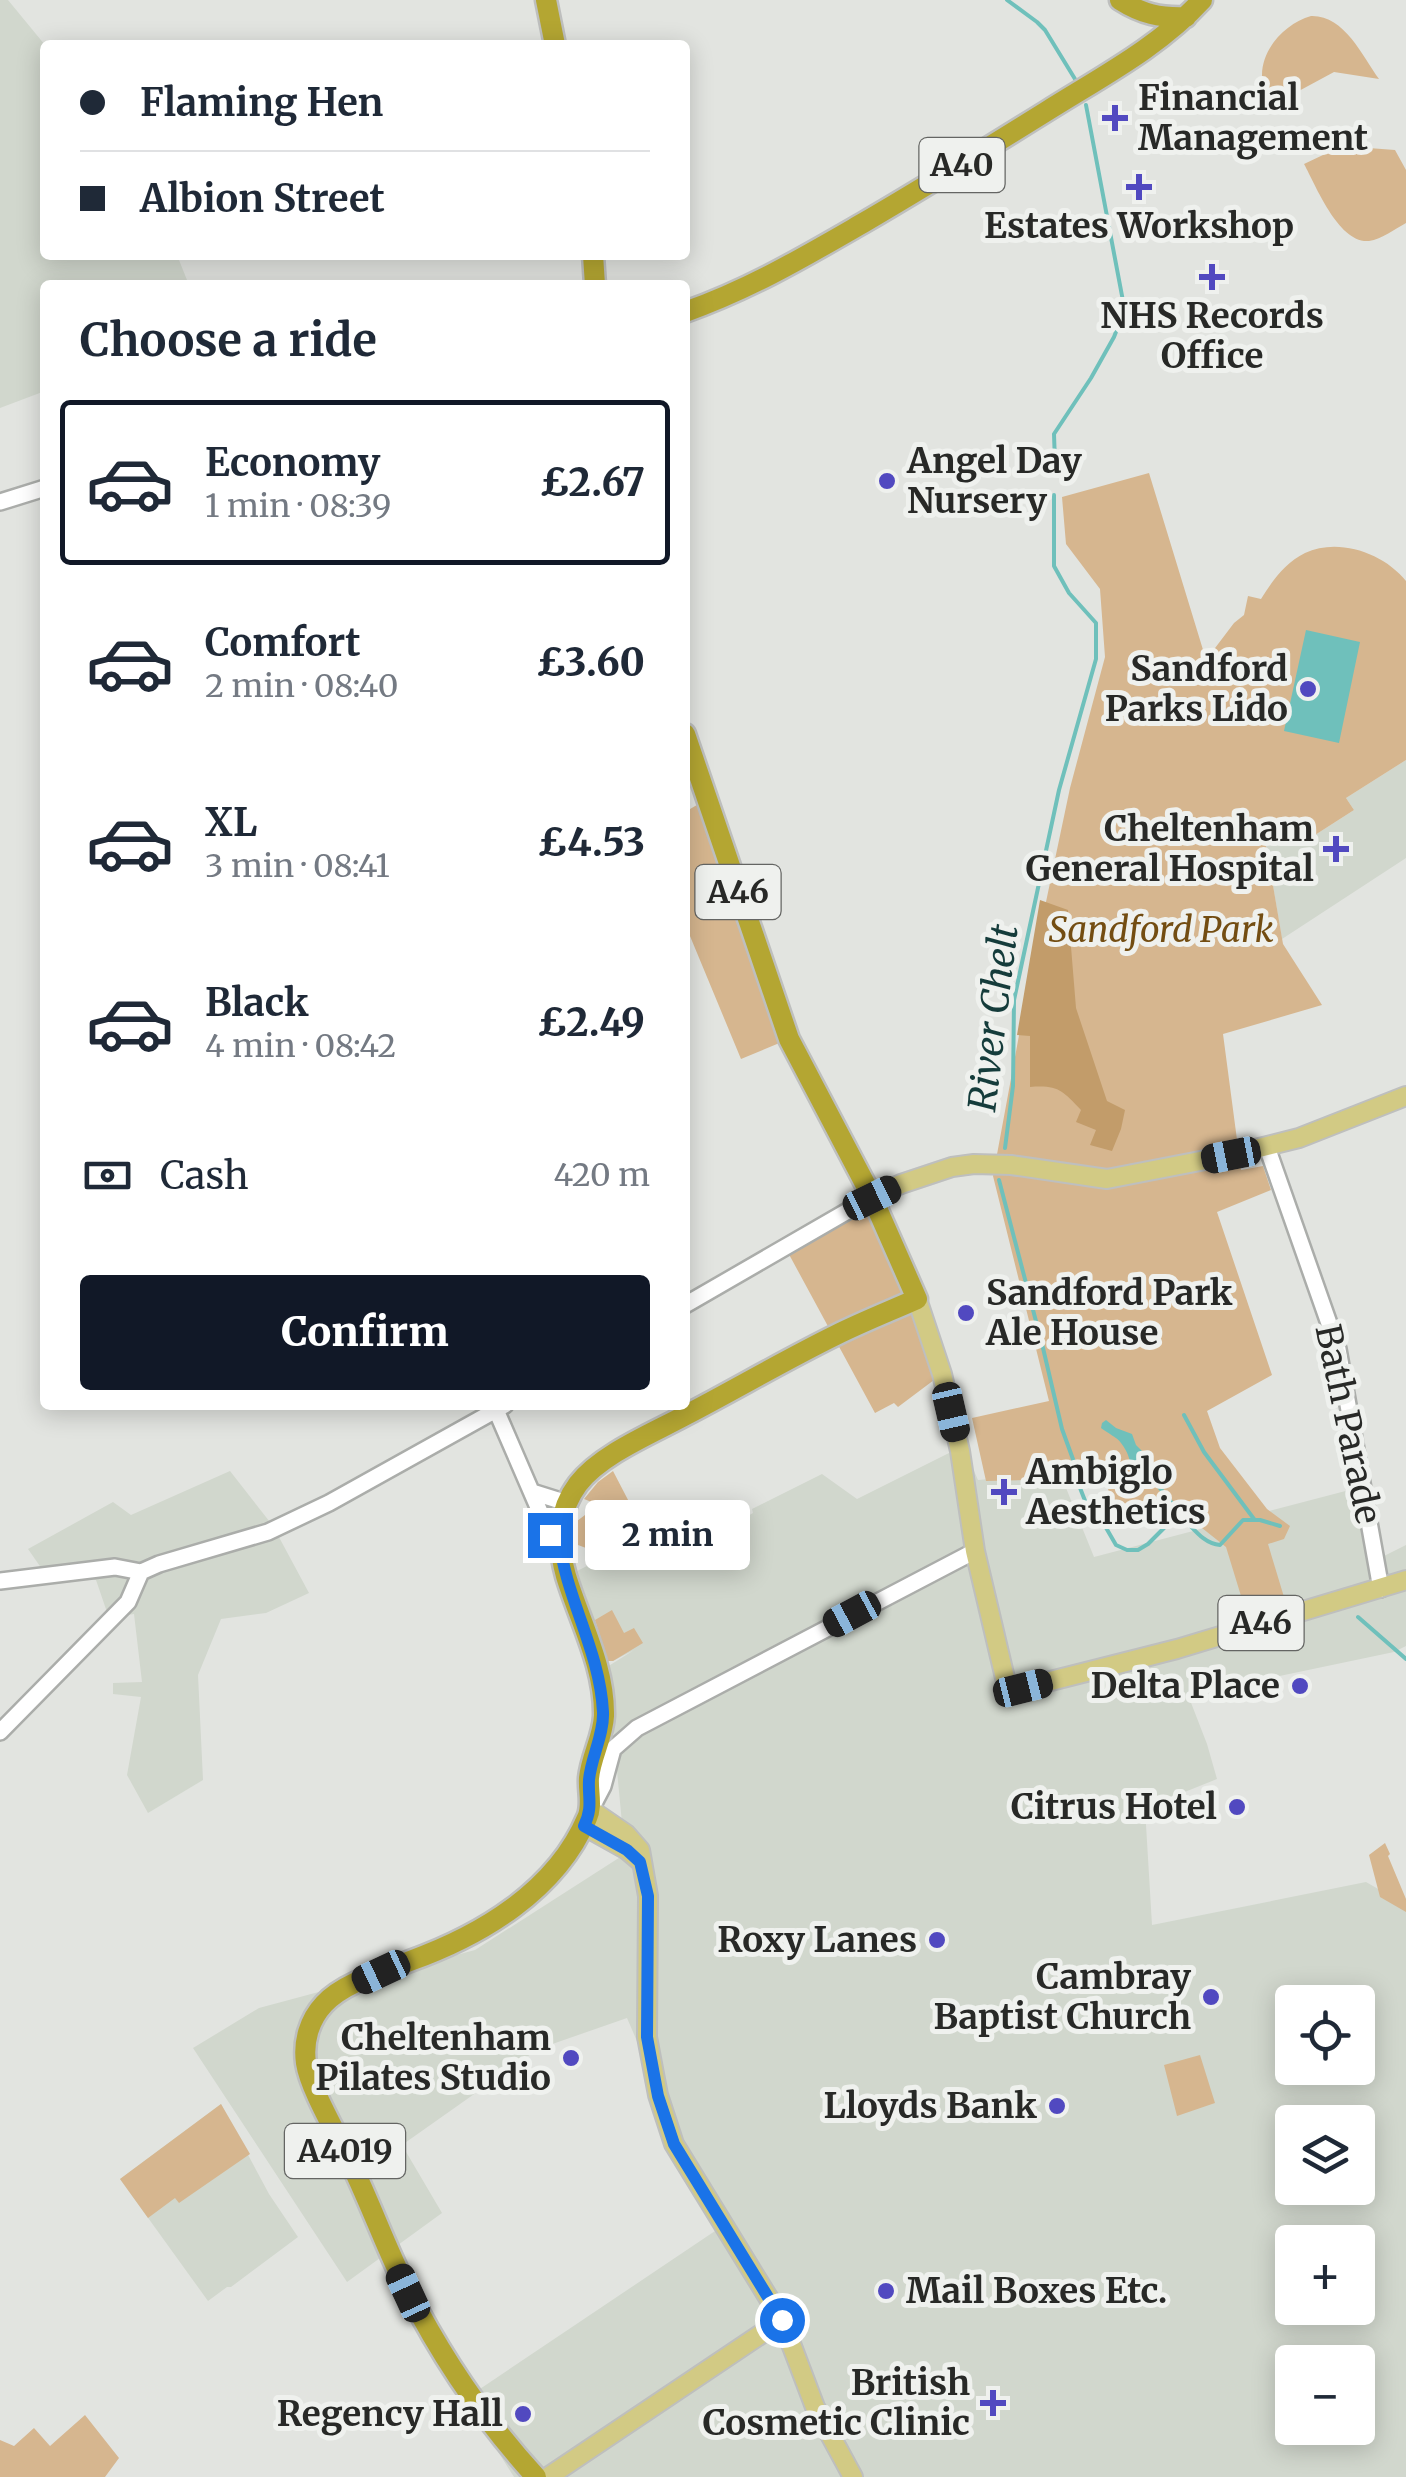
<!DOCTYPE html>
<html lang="en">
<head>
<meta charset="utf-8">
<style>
	:root { --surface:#fff; --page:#f2f2f3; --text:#1f2937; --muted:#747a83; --line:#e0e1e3; --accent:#111827 }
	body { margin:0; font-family:Merriweather,serif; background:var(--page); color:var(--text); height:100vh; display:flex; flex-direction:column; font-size:38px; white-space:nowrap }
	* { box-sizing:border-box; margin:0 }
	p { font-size:32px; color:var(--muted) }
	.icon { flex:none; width:55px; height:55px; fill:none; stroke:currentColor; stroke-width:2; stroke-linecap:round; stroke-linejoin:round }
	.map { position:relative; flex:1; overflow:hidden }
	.drawer { position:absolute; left:40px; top:280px; width:650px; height:1130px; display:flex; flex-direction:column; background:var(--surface); border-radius:10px; box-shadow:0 5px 25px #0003 }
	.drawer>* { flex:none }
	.guide { position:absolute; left:40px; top:40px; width:650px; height:220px; border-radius:10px; box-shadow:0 5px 25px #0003; display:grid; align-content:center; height:220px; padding:0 40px; background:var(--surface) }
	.controls { position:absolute; left:1275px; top:1985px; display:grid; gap:20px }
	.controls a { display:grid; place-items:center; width:100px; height:100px; border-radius:10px; background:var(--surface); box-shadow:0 5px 25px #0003; font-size:50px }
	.end { position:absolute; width:45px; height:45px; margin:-22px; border:12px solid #1a73e8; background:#fff; box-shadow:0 0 0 5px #fff }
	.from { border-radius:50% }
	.bubble { position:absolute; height:70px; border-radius:10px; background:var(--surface); box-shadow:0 5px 25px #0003; font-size:32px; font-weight:800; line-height:70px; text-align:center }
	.car { position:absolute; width:30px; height:60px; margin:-30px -15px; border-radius:12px; box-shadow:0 0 8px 2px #0007; background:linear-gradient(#222 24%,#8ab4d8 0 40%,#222 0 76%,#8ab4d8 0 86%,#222 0) }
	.guide b { display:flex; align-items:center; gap:35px; height:95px; font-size:38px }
	.guide b+b { border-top:2px solid var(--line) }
	.guide i { width:25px; height:25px; background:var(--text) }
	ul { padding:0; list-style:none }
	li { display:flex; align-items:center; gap:30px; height:165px; margin:0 20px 15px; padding:0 20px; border:5px solid transparent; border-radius:10px }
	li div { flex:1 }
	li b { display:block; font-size:38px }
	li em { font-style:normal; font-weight:800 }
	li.selected { border-color:var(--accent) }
	li>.icon { width:90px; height:90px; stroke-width:1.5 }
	h2 { padding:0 40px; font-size:45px; line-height:120px }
	.pay { display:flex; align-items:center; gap:25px; height:110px; padding:0 40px; font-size:38px }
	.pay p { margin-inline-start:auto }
	.primary-button { display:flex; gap:20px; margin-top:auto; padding:20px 40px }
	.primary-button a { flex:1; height:115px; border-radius:10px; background:var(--accent); color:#fff; font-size:40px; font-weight:800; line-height:115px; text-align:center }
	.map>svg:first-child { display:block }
	.built { fill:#d1d7cd; fill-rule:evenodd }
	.green { fill:#d6b68f }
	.forest { fill:#c29c6a }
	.water { fill:#6fc0bb }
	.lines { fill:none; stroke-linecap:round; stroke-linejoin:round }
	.stream { stroke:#6fc0bb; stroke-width:4 }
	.secondary-casing { stroke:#abadaa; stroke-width:20 }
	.primary-casing { stroke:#bebfbe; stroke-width:22 }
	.highway-casing { stroke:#bebfbe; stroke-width:25 }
	.secondary { stroke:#fff; stroke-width:15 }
	.primary { stroke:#d2ca84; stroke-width:18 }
	.highway { stroke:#b4a632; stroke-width:20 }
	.route { stroke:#1a73e8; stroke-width:12 }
	.poi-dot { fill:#5149c0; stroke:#eff1ee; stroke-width:4 }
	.labels { text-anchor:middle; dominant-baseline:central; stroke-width:10; stroke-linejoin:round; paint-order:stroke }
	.shield { fill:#eff1ee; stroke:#646563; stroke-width:2.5 }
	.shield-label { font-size:32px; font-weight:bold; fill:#282927 }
	.poi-label { font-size:35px; font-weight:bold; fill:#282927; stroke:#eff1ee; text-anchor:end }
	.park-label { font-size:35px; font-style:italic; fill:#734d12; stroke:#eff1ee }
	.street-label { font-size:35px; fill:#282927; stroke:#eff1ee }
	.water-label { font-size:38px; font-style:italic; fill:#153c3b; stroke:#eff1ee }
</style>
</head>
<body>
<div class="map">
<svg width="1406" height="2477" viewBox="0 0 1406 2477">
	<rect width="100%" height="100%" fill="#e2e4e0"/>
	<!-- built -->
	<path class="built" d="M0 0H8L45 45V255H177L189 285H45V391L0 408Z
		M1406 760V858L1282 939 1267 850 1259 818 1315 835 1354 810 1346 798Z
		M963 1446 978 1480 1060 1473 1094 1557 1357 1488 1382 1557 1406 1545V1646L1394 1652 1188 1695 1207 1744 1217 1779 1145 1808 1152 1925 1366 1882 1406 1905V2477H514L465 2399 718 2229 627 2018 538 2049 402 2145 442 2213 347 2282 193 2048 259 2008 475 1950 625 1854 607 1667 634 1650 613 1661H608L577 1571 667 1526 682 1554 753 1513 752 1509 822 1474 857 1499ZM1292 2002H1358V2068H1292ZM1292 2122H1358V2188H1292ZM1292 2242H1358V2308H1292ZM1292 2362H1358V2428H1292Z
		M230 1471 273 1526 309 1593 266 1613 221 1619 198 1675 203 1780 148 1813 127 1775 141 1697 113 1694V1683L142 1682 134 1614 109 1618 96 1580 44 1572 28 1549 113 1502 131 1515Z
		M221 2104 269 2194 298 2237 231 2287H227L208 2301 120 2179Z"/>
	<!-- green -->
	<path class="green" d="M1311 16C1344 15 1362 55 1379 79L1334 72 1271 106C1266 96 1261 87 1262 75 1262 48 1286 23 1311 16Z
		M1342 146 1395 150 1406 170V223C1395 229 1382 239 1369 241 1339 244 1316 186 1304 164Z
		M1149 473 1204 653 1209 656 1234 623 1244 615 1248 596 1261 599C1272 581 1285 563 1305 553 1338 537 1384 553 1406 581V760L1346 798 1354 810 1315 835 1259 819 1267 850 1283 944 1322 1005 1223 1034 1241 1170 1263 1166 1271 1190 1217 1212 1272 1375 1207 1411 1220 1448 1267 1509 1290 1526 1284 1539 1268 1544 1284 1597 1245 1609 1226 1547 1178 1509 1104 1522 1099 1499 1110 1496 1103 1471 1069 1479 986 1481 972 1418 1049 1401 993 1176 1027 992 1070 788 1105 657 1100 589 1066 544 1062 497Z
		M707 799 789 1039 741 1059 685 924V812Z
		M872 1197 942 1374 898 1407 894 1403 875 1413 785 1247Z
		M613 1471 639 1521 584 1499 598 1482Z
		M585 1515 607 1524 610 1529 607 1536 586 1548 578 1545 571 1539 573 1524Z
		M612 1610 624 1633 634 1628 643 1643 613 1661H608L595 1620Z
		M1385 1843 1390 1854 1388 1856 1406 1899V1912L1380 1897 1369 1855Z
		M1200 2055 1215 2103 1177 2116 1164 2065Z
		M221 2104 250 2154 179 2203 175 2198 148 2218 120 2179Z
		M85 2415 119 2458 105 2477H0V2440L14 2446 34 2428 50 2446Z"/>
	<!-- forest -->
	<path class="forest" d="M1040 900 1068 910 1076 1008 1107 1101 1125 1110 1121 1129 1112 1151 1090 1145 1096 1130 1076 1122 1081 1110C1062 1090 1058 1085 1030 1087V1036L1017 1035Z"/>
	<!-- water -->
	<path class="water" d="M1306 630 1360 642 1339 743 1284 731Z
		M1106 1420 1116 1428 1132 1434 1136 1445 1152 1461V1478C1123 1470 1136 1462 1121 1443 1117 1437 1107 1433 1101 1428L1102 1423Z"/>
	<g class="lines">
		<!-- stream -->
		<path class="stream" d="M1007 0 1037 22 1045 30 1075 79
			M1055 463 1054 434 1091 378 1114 337 1121 319 1123 301 1086 105
			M1005 1148 1013 1086 1014 1000 1059 790 1096 659V623L1069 593 1054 566V495
			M999 1180 1043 1348 1062 1429 1074 1462 1075 1475 1089 1511 1105 1526 1116 1545 1127 1550H1138L1148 1544 1165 1527 1183 1518C1194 1529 1204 1544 1220 1545L1243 1520H1260L1280 1526
			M1184 1415 1204 1452 1254 1519
			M1152 1478 1183 1517
			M1358 1617 1406 1659"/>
		<defs>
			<path id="secondary" d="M0 502 45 488
				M1267 1147 1338 1349 1381 1589
				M685 1305 872 1197
				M496 1410 550 1535 559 1539
				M532 1492 567 1503
				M0 1581 115 1567 141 1572 159 1564 268 1532 329 1503 505 1405
				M0 1732 128 1602 141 1572
				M592 1807 603 1786 613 1749 637 1728 975 1551"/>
			<path id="primary" d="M872 1197 901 1184 952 1167 974 1164 1011 1165 1107 1179 1231 1155 1299 1138 1406 1096
				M917 1299 942 1374 960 1451 975 1551 1005 1678 1010 1686 1023 1688 1177 1649 1406 1580
				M591 1810 626 1834 640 1850 648 1896 647 2037 658 2095 674 2144 782 2320 815 2407 853 2477
				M584 1826 627 1850 640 1861
				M548 2477 782 2320"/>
			<path id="highway" d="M546 0 555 45
				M1120 0C1142 14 1160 18 1186 17
				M593 255 595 285
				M685 312C750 289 804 257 863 223 925 187 986 149 1047 111 1101 77 1159 47 1202 0
				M536 2477C485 2421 442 2358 408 2291 387 2251 372 2207 352 2166 340 2139 310 2090 306 2063 303 2042 309 2020 324 2004 343 1983 384 1971 410 1961 482 1935 556 1891 587 1818 593 1805 588 1792 589 1778 591 1757 603 1737 604 1716 605 1667 580 1622 566 1576 557 1544 557 1512 578 1484 601 1454 653 1433 686 1415 736 1389 785 1360 836 1335 862 1322 890 1311 917 1299L872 1197 789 1039 685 734"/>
		</defs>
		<!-- secondary casing -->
		<use href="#secondary" class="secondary-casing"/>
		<!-- primary casing -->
		<use href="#primary" class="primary-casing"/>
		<!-- highway casing -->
		<use href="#highway" class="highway-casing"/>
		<!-- secondary -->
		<use href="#secondary" class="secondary"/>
		<!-- primary -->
		<use href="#primary" class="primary"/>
		<!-- highway -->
		<use href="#highway" class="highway"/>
	</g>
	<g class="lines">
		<!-- route -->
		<path class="route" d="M550 1535 559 1539C566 1599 600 1651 603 1712 604 1735 591 1757 589 1780 588 1799 593 1807 584 1826L627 1850 640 1862 648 1896 647 2037 658 2096 674 2144 782 2320"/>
	</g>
	<!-- markers -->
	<g class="poi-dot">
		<path d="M1110 103h10v10h10v10h-10v10h-10v-10h-10v-10h10z"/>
		<path d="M1134 172h10v10h10v10h-10v10h-10v-10h-10v-10h10z"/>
		<path d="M1207 262h10v10h10v10h-10v10h-10v-10h-10v-10h10z"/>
		<circle cx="887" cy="481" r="10"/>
		<circle cx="1308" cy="689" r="10"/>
		<path d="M1331 834h10v10h10v10h-10v10h-10v-10h-10v-10h10z"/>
		<circle cx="966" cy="1313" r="10"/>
		<path d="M999 1477h10v10h10v10h-10v10h-10v-10h-10v-10h10z"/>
		<circle cx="1300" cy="1686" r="10"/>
		<circle cx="1237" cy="1807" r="10"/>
		<circle cx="937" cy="1940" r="10"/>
		<circle cx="1211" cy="1997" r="10"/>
		<circle cx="571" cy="2058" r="10"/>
		<circle cx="1057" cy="2106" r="10"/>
		<circle cx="886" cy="2291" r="10"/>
		<path d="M988 2388h10v10h10v10h-10v10h-10v-10h-10v-10h10z"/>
		<circle cx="523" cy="2414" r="10"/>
	</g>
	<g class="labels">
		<!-- shield labels -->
		<g class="shield">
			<rect x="919.5" y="138" width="85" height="54" rx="8"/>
			<rect x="695.5" y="865" width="85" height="54" rx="8"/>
			<rect x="1218.5" y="1596" width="85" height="54" rx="8"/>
			<rect x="285" y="2124" width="120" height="54" rx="8"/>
		</g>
		<g class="shield-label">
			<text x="962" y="165">A40</text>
			<text x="738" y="892">A46</text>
			<text x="1261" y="1623">A46</text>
			<text x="345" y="2151">A4019</text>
		</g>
		<!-- poi labels -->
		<g class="poi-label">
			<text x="1138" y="98" text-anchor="start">Financial<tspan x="1138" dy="40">Management</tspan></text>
			<text x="1139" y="226" text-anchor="middle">Estates Workshop</text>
			<text x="1212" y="316" text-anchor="middle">NHS Records<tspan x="1212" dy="40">Office</tspan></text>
			<text x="907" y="461" text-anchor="start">Angel Day<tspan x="907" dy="40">Nursery</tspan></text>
			<text x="1288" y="669">Sandford<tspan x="1288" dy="40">Parks Lido</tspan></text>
			<text x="1314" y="829">Cheltenham<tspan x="1314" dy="40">General Hospital</tspan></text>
			<text x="986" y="1293" text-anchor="start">Sandford Park<tspan x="986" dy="40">Ale House</tspan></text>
			<text x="1026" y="1472" text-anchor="start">Ambiglo<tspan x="1026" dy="40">Aesthetics</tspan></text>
			<text x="1280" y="1686">Delta Place</text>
			<text x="1217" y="1807">Citrus Hotel</text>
			<text x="917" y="1940">Roxy Lanes</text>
			<text x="1191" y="1977">Cambray<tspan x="1191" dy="40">Baptist Church</tspan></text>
			<text x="551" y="2038">Cheltenham<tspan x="551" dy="40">Pilates Studio</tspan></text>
			<text x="1037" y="2106">Lloyds Bank</text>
			<text x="906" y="2291" text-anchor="start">Mail Boxes Etc.</text>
			<text x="970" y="2383">British<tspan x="970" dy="40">Cosmetic Clinic</tspan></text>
			<text x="503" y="2414">Regency Hall</text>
		</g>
		<!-- park labels -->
		<g class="park-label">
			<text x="1161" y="930">Sandford Park</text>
		</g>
		<!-- street labels -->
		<g class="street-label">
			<text transform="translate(1348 1424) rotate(78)">Bath Parade</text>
		</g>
		<!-- water labels -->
		<g class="water-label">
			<text transform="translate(993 1018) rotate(-83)">River Chelt</text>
		</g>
	</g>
</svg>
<div class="controls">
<a><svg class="icon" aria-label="locate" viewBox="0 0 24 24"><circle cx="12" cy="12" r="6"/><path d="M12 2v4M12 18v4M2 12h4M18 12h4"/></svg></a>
<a><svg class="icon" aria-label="layers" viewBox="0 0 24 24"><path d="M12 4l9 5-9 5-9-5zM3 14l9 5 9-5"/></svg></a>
<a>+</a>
<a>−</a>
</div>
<i class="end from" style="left:782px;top:2320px"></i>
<i class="end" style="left:550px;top:1535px"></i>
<div class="bubble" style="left:585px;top:1500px;width:165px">2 min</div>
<i class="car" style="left:1231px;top:1155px;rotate:259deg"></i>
<i class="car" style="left:872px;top:1198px;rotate:64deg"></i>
<i class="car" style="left:951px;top:1412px;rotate:167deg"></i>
<i class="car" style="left:852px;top:1614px;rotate:242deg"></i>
<i class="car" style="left:1023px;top:1688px;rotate:76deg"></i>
<i class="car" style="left:381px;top:1972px;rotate:245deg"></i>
<i class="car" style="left:408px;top:2293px;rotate:335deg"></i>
<div class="guide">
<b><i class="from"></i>Flaming Hen</b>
<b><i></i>Albion Street</b>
</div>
<section class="drawer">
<h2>Choose a ride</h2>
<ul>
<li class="selected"><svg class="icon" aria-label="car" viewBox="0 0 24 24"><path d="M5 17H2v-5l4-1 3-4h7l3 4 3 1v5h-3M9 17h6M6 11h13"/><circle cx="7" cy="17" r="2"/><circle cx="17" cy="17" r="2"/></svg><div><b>Economy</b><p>1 min · 08:39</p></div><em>£2.67</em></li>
<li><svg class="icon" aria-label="car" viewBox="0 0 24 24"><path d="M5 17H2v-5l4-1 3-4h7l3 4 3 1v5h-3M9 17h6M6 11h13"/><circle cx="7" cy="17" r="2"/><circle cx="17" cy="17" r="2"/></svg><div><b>Comfort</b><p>2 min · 08:40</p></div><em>£3.60</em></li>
<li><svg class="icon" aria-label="car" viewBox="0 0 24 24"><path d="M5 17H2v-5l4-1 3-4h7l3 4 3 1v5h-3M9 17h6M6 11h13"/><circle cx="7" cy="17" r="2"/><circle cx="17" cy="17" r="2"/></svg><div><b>XL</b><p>3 min · 08:41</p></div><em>£4.53</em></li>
<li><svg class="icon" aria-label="car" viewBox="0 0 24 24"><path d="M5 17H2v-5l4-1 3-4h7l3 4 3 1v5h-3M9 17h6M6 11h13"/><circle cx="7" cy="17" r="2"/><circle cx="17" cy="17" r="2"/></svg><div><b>Black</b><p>4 min · 08:42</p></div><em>£2.49</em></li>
</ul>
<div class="pay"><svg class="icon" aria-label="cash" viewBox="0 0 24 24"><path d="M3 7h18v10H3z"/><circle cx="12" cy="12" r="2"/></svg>Cash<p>420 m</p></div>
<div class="primary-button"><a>Confirm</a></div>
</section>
</div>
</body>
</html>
